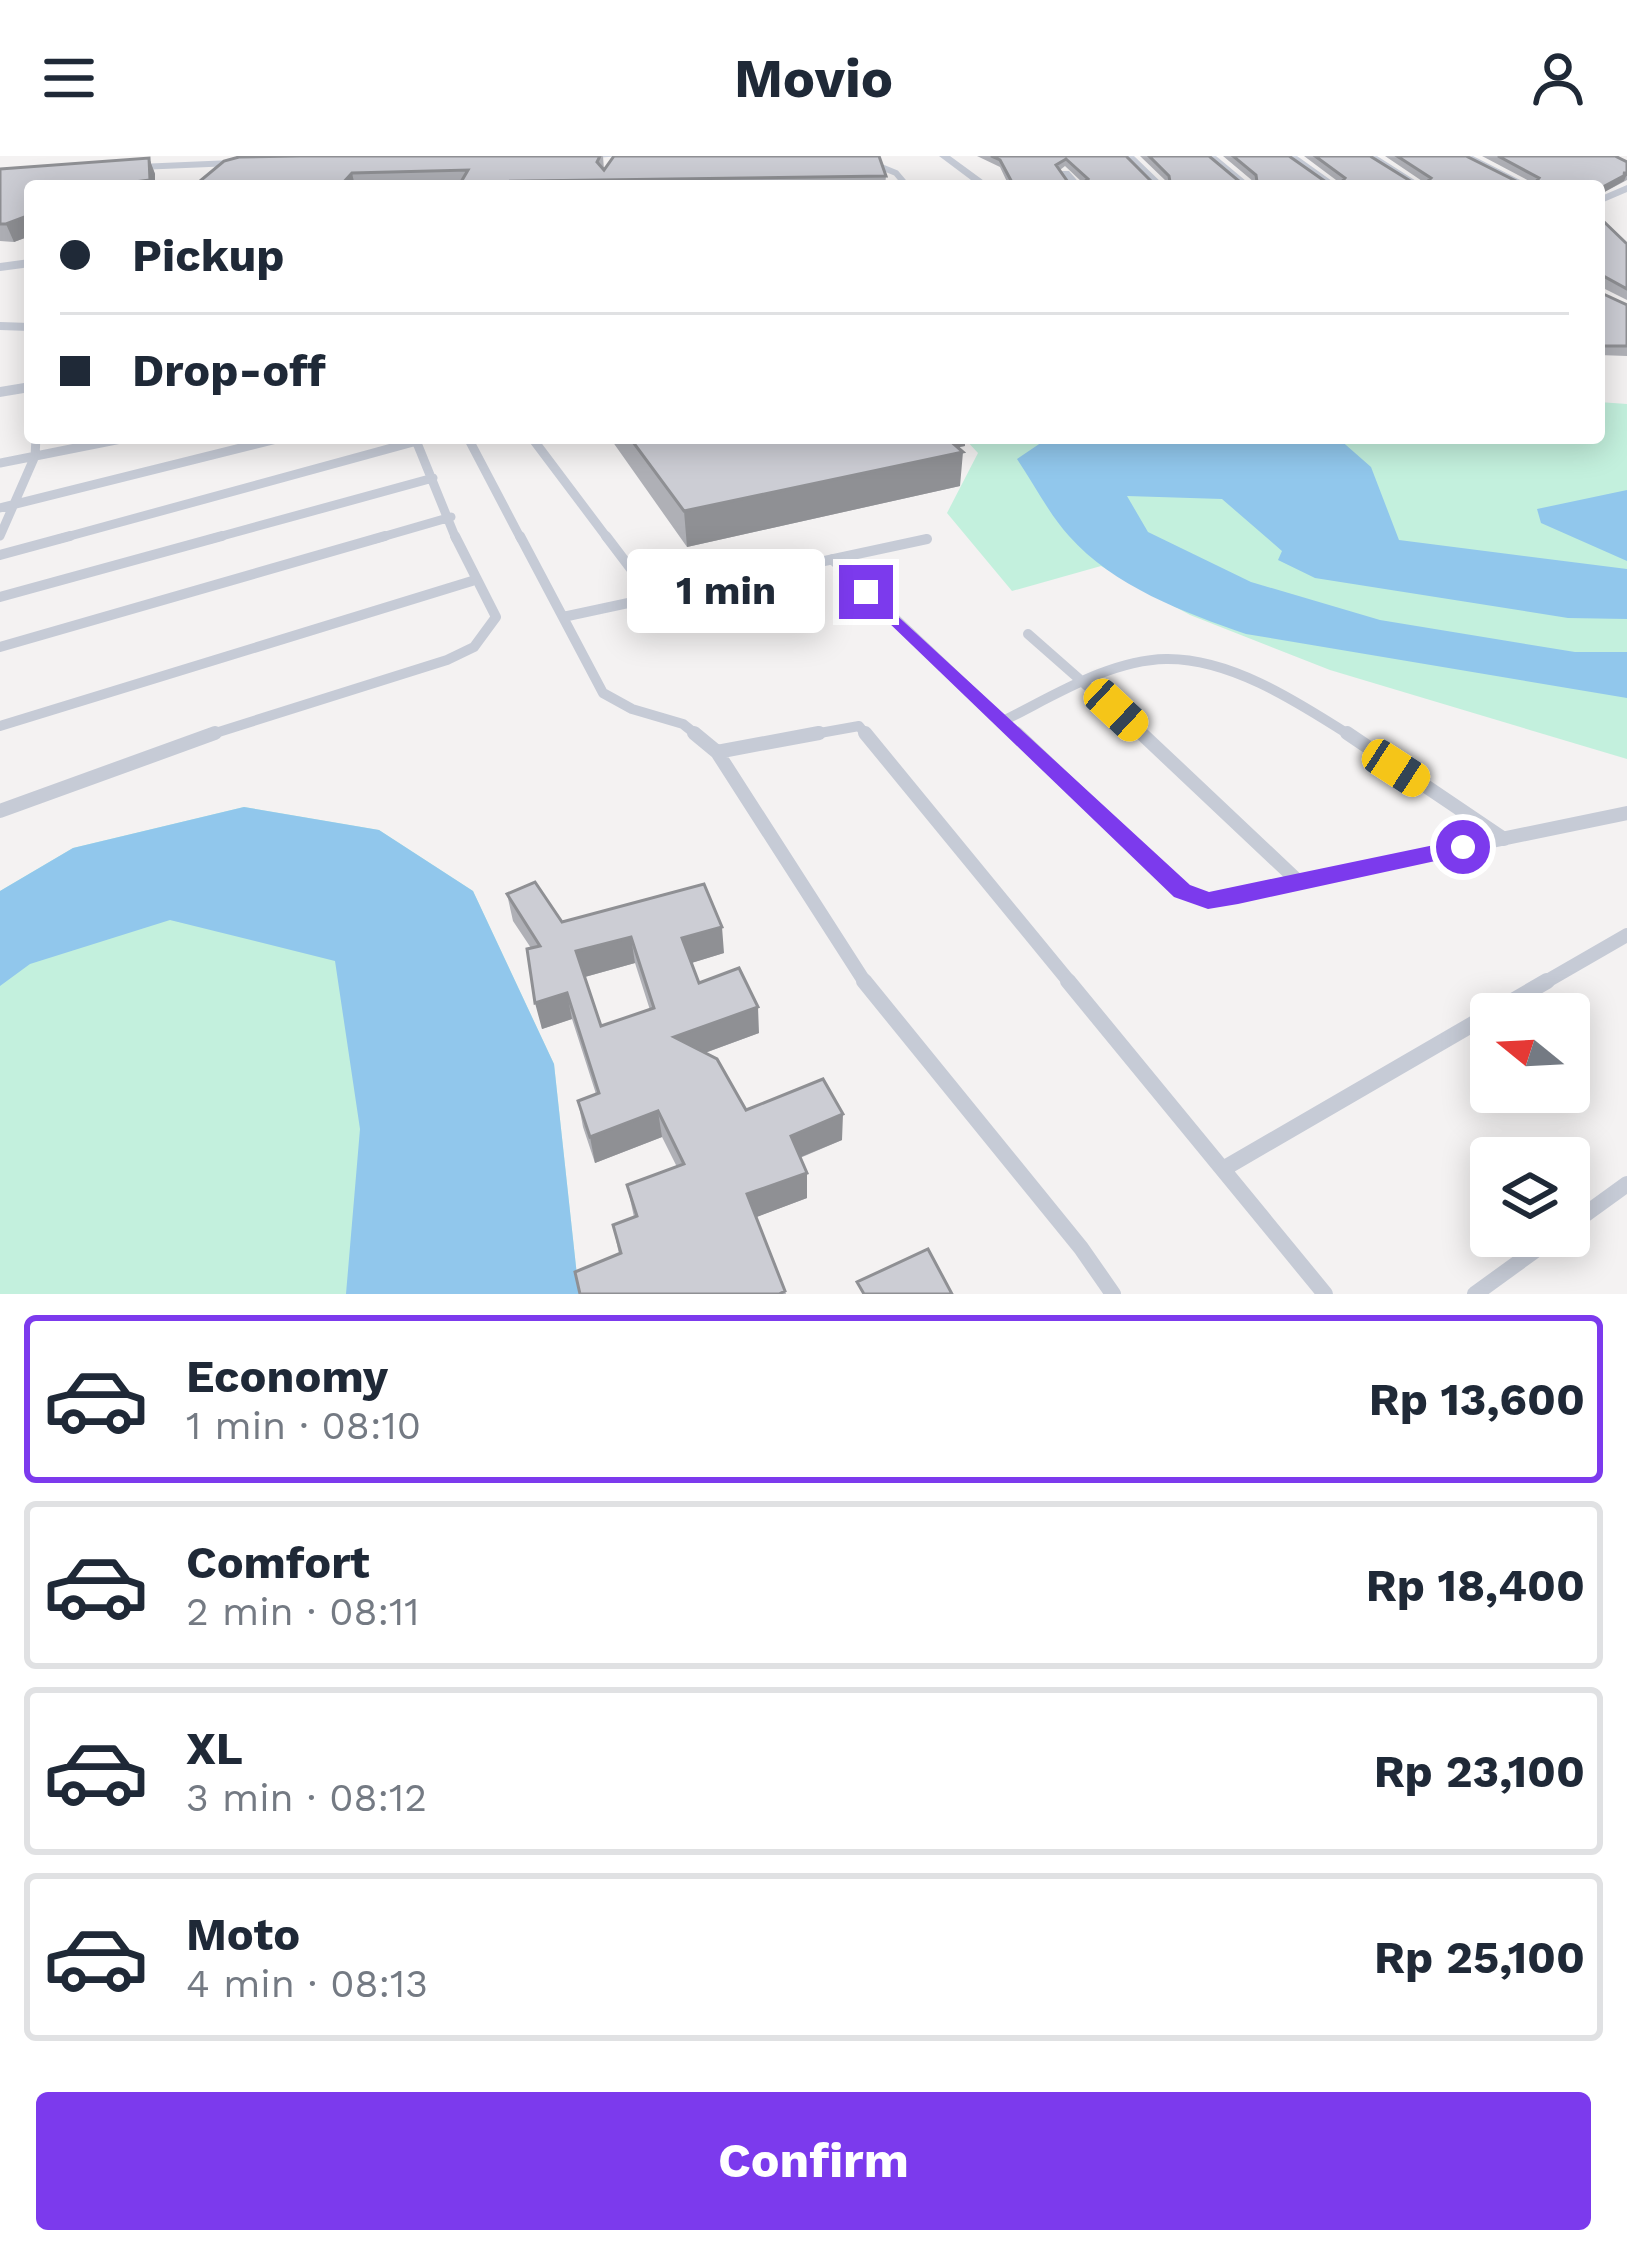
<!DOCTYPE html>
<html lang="en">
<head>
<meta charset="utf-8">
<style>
	:root { --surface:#fff; --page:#f6f6f7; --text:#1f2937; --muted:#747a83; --line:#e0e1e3; --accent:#7c3aed }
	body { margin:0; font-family:"Work Sans",sans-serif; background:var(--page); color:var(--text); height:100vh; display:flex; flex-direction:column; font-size:45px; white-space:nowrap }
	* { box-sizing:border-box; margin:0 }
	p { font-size:39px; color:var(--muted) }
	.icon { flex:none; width:66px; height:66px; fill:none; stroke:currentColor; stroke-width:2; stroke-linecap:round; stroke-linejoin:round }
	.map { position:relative; height:1138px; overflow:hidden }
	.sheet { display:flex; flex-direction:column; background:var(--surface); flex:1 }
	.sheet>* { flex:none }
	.guide { position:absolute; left:24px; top:24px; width:1581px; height:264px; border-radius:12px; box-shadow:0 6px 30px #0003; display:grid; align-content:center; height:264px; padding:0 36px; background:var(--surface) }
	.needle { width:78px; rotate:288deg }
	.fabs { position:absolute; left:1470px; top:837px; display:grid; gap:24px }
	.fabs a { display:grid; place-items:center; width:120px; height:120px; border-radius:12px; background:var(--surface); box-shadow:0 6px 30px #0003; font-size:60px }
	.end { position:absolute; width:54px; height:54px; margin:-27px; border:15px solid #7c3aed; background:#fff; box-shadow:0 0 0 6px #fff }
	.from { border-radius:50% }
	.bubble { position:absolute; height:84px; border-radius:12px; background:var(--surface); box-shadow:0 6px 30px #0003; font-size:39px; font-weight:700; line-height:84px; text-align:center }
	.car { position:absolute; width:36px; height:72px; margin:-36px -18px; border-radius:15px; box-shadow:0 0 9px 3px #0007; background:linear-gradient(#f5c518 24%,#345 0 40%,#f5c518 0 76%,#345 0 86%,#f5c518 0) }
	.guide b { display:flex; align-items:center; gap:42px; height:114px; font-size:45px }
	.guide b+b { border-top:3px solid var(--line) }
	.guide i { width:30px; height:30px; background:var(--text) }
	ul { padding:21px 0 0; list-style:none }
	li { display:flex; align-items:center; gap:36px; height:168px; margin:0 24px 18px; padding:0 12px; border:6px solid var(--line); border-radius:12px }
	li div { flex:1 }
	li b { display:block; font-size:45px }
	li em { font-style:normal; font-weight:700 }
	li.selected { border-color:var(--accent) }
	li>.icon { width:108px; height:108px; stroke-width:1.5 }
	.primary-button { display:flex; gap:24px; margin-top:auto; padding:24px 36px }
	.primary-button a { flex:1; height:138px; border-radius:12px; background:var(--accent); color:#fff; font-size:48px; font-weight:700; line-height:138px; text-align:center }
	header { display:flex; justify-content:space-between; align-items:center; height:156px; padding:0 36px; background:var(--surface); font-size:54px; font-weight:700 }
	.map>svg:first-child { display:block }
	.green { fill:#c3f0dd }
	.water { fill:#91c7ec }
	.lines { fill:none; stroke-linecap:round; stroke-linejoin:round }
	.service-far5 { stroke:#c6cbd6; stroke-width:6 }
	.service-far4 { stroke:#c6cbd6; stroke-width:8 }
	.service-far3 { stroke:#c6cbd6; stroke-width:9 }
	.service-far2 { stroke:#c6cbd6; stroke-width:10 }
	.service-far1 { stroke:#c6cbd6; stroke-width:14 }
	.service { stroke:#c6cbd6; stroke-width:16 }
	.minor { fill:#c6cbd6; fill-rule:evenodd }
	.wall { fill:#afb0b6; fill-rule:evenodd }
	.shaded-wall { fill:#8f9094 }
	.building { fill:#cccdd4; stroke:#8f9094; stroke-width:3; fill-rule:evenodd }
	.route { fill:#7c3aed }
</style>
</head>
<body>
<header><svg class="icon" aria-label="menu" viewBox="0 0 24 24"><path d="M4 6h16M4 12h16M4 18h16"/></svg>Movio<svg class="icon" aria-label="person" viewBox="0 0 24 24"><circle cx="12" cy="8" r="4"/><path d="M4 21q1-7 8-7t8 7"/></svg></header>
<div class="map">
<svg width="1627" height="1138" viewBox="0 0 1627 1138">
	<rect width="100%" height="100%" fill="#f4f2f2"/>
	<!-- green -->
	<path class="green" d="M1599 246 1627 248V603L1330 514 1190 459 1101 410 1012 435 947 357 978 297 964 282H1599Z
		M244 651 379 674 473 735 554 908 579 1138H0V735L73 692Z"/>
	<!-- water -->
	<path class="water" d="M1048 282H1338L1371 311 1399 384 1627 413V463L1568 462 1315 422 1278 404 1282 395 1222 343 1127 340 1148 376 1251 426 1380 464 1575 496H1627V542L1246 478C1185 457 1113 430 1069 380 1049 358 1034 328 1017 303Z
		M1627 334V405L1541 367 1537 353Z
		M244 651 379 674 473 735 554 908 579 1138H346L360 973 335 805 170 764 30 808 0 830V735L73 692Z"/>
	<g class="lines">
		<!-- service-far5 -->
		<path class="service-far5" d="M869 6 896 17 907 30
			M139 11 232 7"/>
		<!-- service-far4 -->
		<path class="service-far4" d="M0 111 30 107
			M0 170 30 171"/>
		<!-- service-far3 -->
		<path class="service-far3" d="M415 282 456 383
			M468 282 521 383
			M532 282 608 383
			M0 307 126 282
			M0 352 281 282
			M0 380 35 300 36 282
			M59 383 417 285
			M211 383 433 322
			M375 383 451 361"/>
		<!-- service-far2 -->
		<path class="service-far2" d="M520 380 603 537 632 553 683 568 698 580
			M606 380 653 442
			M0 399 70 380
			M832 403 1019 580
			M0 441 222 380
			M563 461 927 383
			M1028 478 1144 580
			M0 491 385 380
			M1003 565C1052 541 1109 504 1166 503 1231 502 1299 547 1351 580
			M0 570 472 425
			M206 580 447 504 474 491 496 461 455 380
			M803 580 859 570 867 580"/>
		<!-- service-far1 -->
		<path class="service-far1" d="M694 577 717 596 866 828
			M865 577 1071 828
			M1016 577 1182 735 1208 744 1627 657
			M1141 577 1299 726
			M1347 577 1504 683
			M717 596 819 577
			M0 655 215 577
			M1542 828 1627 779"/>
		<!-- service -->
		<path class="service" d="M864 825 1081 1092 1113 1138
			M1068 825 1325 1138
			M1223 1013 1547 825
			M1569 1070 1627 1028
			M1475 1138 1555 1080"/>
		<!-- minor -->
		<path class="minor" d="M566 0H621L570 4Z
			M939 0H950L991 30H979Z
			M1123 0H1134L1165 30H1154Z
			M1205 0H1216L1252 30H1241Z
			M1285 0H1297L1339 30H1327Z
			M1365 0H1377L1424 30H1412Z
			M1460 0H1473L1532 30H1519Z
			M1061 15H1069L1082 30H1071Z
			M1627 29V36L1599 48V41Z
			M30 226V236L0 241V231Z"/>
	</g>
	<!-- wall -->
	<path class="wall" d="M300 0H603L604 14 886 20 885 30H194Z
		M977 0H1126L1152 26H1167L1140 0H1209L1240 26H1254L1223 0H1289L1326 26 1340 27 1304 0H1370L1412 26 1425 27 1385 0H1466L1520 27H1533L1482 0H1615L1627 6V24L1599 39V30H1009L1000 11ZM1065 10 1083 27 1068 26 1060 14Z
		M149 2 155 18V30H30V80L14 86 0 85V13Z
		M1627 88V144L1599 130Z
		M1599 136 1627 149V200L1599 199Z
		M610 282H965V290L958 291 960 330 687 391Z
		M507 738 562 766 724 797 691 807 699 827 759 877 705 897 746 954 842 984 800 1002 807 1017V1042L756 1061 786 1138H580L619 1098 613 1069 634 1061 627 1029 677 1011 662 981 595 1007 583 971 578 945 596 938 572 863 542 873 531 792 513 765ZM635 807 650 854 601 870 585 821Z"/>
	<!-- shaded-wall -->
	<path class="shaded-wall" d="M149 2 155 18V30H103Z
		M352 17 355 30H341Z
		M1627 18 1624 25 1599 39V33Z
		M30 59V80L14 86 6 68Z
		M925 282H965V290L924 298Z
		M963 296 960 330 687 391 684 355Z
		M722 771 724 797 685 809 682 782Z
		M631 781 635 807 581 822 576 795Z
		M567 837 572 863 542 873 535 847Z
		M758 851 759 877 677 907 674 881Z
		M658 955 662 981 595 1007 590 981Z
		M843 958 842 984 791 1005V980Z
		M807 1017V1042L749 1064 747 1038Z"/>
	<!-- building -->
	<path class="building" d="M300 0H600L597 6 604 14 614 0H879L886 20 461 26 468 14 352 17 341 29 194 30 224 5 239 1Z
		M991 0H1126L1152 26H1170L1169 20 1149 0H1209L1240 26H1257L1256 19 1233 0H1289L1326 26 1341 27 1345 22 1315 0H1370L1412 26 1426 27 1431 22 1397 0H1466L1520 27H1535L1539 22 1498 0H1615L1627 6V17H1623L1627 18 1599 33V30H1014L1000 4ZM1066 3 1088 23 1083 27 1068 26 1056 9Z
		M149 2 150 24 103 30H30V59L6 68H0V13Z
		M1599 61 1627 88V133L1605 121 1599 123Z
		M1599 136 1627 149V190H1599Z
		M630 282H947L963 296 684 355Z
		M535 726 562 766 704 728 722 771 682 782 699 827 739 812 758 851 674 881 717 903 746 954 823 923 843 958 791 980 807 1017 747 1038 785 1135 779 1138H580L575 1116 621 1097 613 1069 637 1060 627 1029 684 1008 658 955 590 981 578 945 599 937 567 837 535 847 527 793 540 790 507 738ZM631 781 654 852 601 870 576 795Z
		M928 1093 952 1138H864L857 1126Z"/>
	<!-- route -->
	<path class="route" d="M866 431 1190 729 1209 736 1463 683 1474 691 1463 699 1238 748 1208 753 1174 741 860 439V432Z"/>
</svg>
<div class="fabs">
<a><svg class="needle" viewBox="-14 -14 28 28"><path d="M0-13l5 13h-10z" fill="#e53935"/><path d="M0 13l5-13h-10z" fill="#747a83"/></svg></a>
<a><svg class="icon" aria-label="layers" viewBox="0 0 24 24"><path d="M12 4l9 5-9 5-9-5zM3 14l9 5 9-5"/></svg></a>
</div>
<i class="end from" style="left:1463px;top:691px"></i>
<i class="end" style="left:866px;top:436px"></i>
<div class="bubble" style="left:627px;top:393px;width:198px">1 min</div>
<i class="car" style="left:1116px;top:554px;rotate:133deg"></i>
<i class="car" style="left:1396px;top:612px;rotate:123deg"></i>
<div class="guide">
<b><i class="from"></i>Pickup</b>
<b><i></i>Drop-off</b>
</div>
</div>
<section class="sheet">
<ul>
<li class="selected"><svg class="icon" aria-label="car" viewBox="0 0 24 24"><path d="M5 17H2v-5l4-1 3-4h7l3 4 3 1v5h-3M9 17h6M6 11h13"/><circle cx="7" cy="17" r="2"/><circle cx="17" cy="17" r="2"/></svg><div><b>Economy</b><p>1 min · 08:10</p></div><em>Rp 13,600</em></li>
<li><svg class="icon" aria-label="car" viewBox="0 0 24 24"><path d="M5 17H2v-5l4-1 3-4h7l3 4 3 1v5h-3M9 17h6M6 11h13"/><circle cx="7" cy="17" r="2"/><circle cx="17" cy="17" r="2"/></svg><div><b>Comfort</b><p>2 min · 08:11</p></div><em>Rp 18,400</em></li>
<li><svg class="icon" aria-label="car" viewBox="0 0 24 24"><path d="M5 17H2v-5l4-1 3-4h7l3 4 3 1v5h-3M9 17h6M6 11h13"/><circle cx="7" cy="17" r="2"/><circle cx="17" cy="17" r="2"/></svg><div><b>XL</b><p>3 min · 08:12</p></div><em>Rp 23,100</em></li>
<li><svg class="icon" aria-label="car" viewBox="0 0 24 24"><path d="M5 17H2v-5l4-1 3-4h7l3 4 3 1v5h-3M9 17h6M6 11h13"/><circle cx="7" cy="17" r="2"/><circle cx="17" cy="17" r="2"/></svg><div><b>Moto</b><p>4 min · 08:13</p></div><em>Rp 25,100</em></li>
</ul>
<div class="primary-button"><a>Confirm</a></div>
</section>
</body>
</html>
